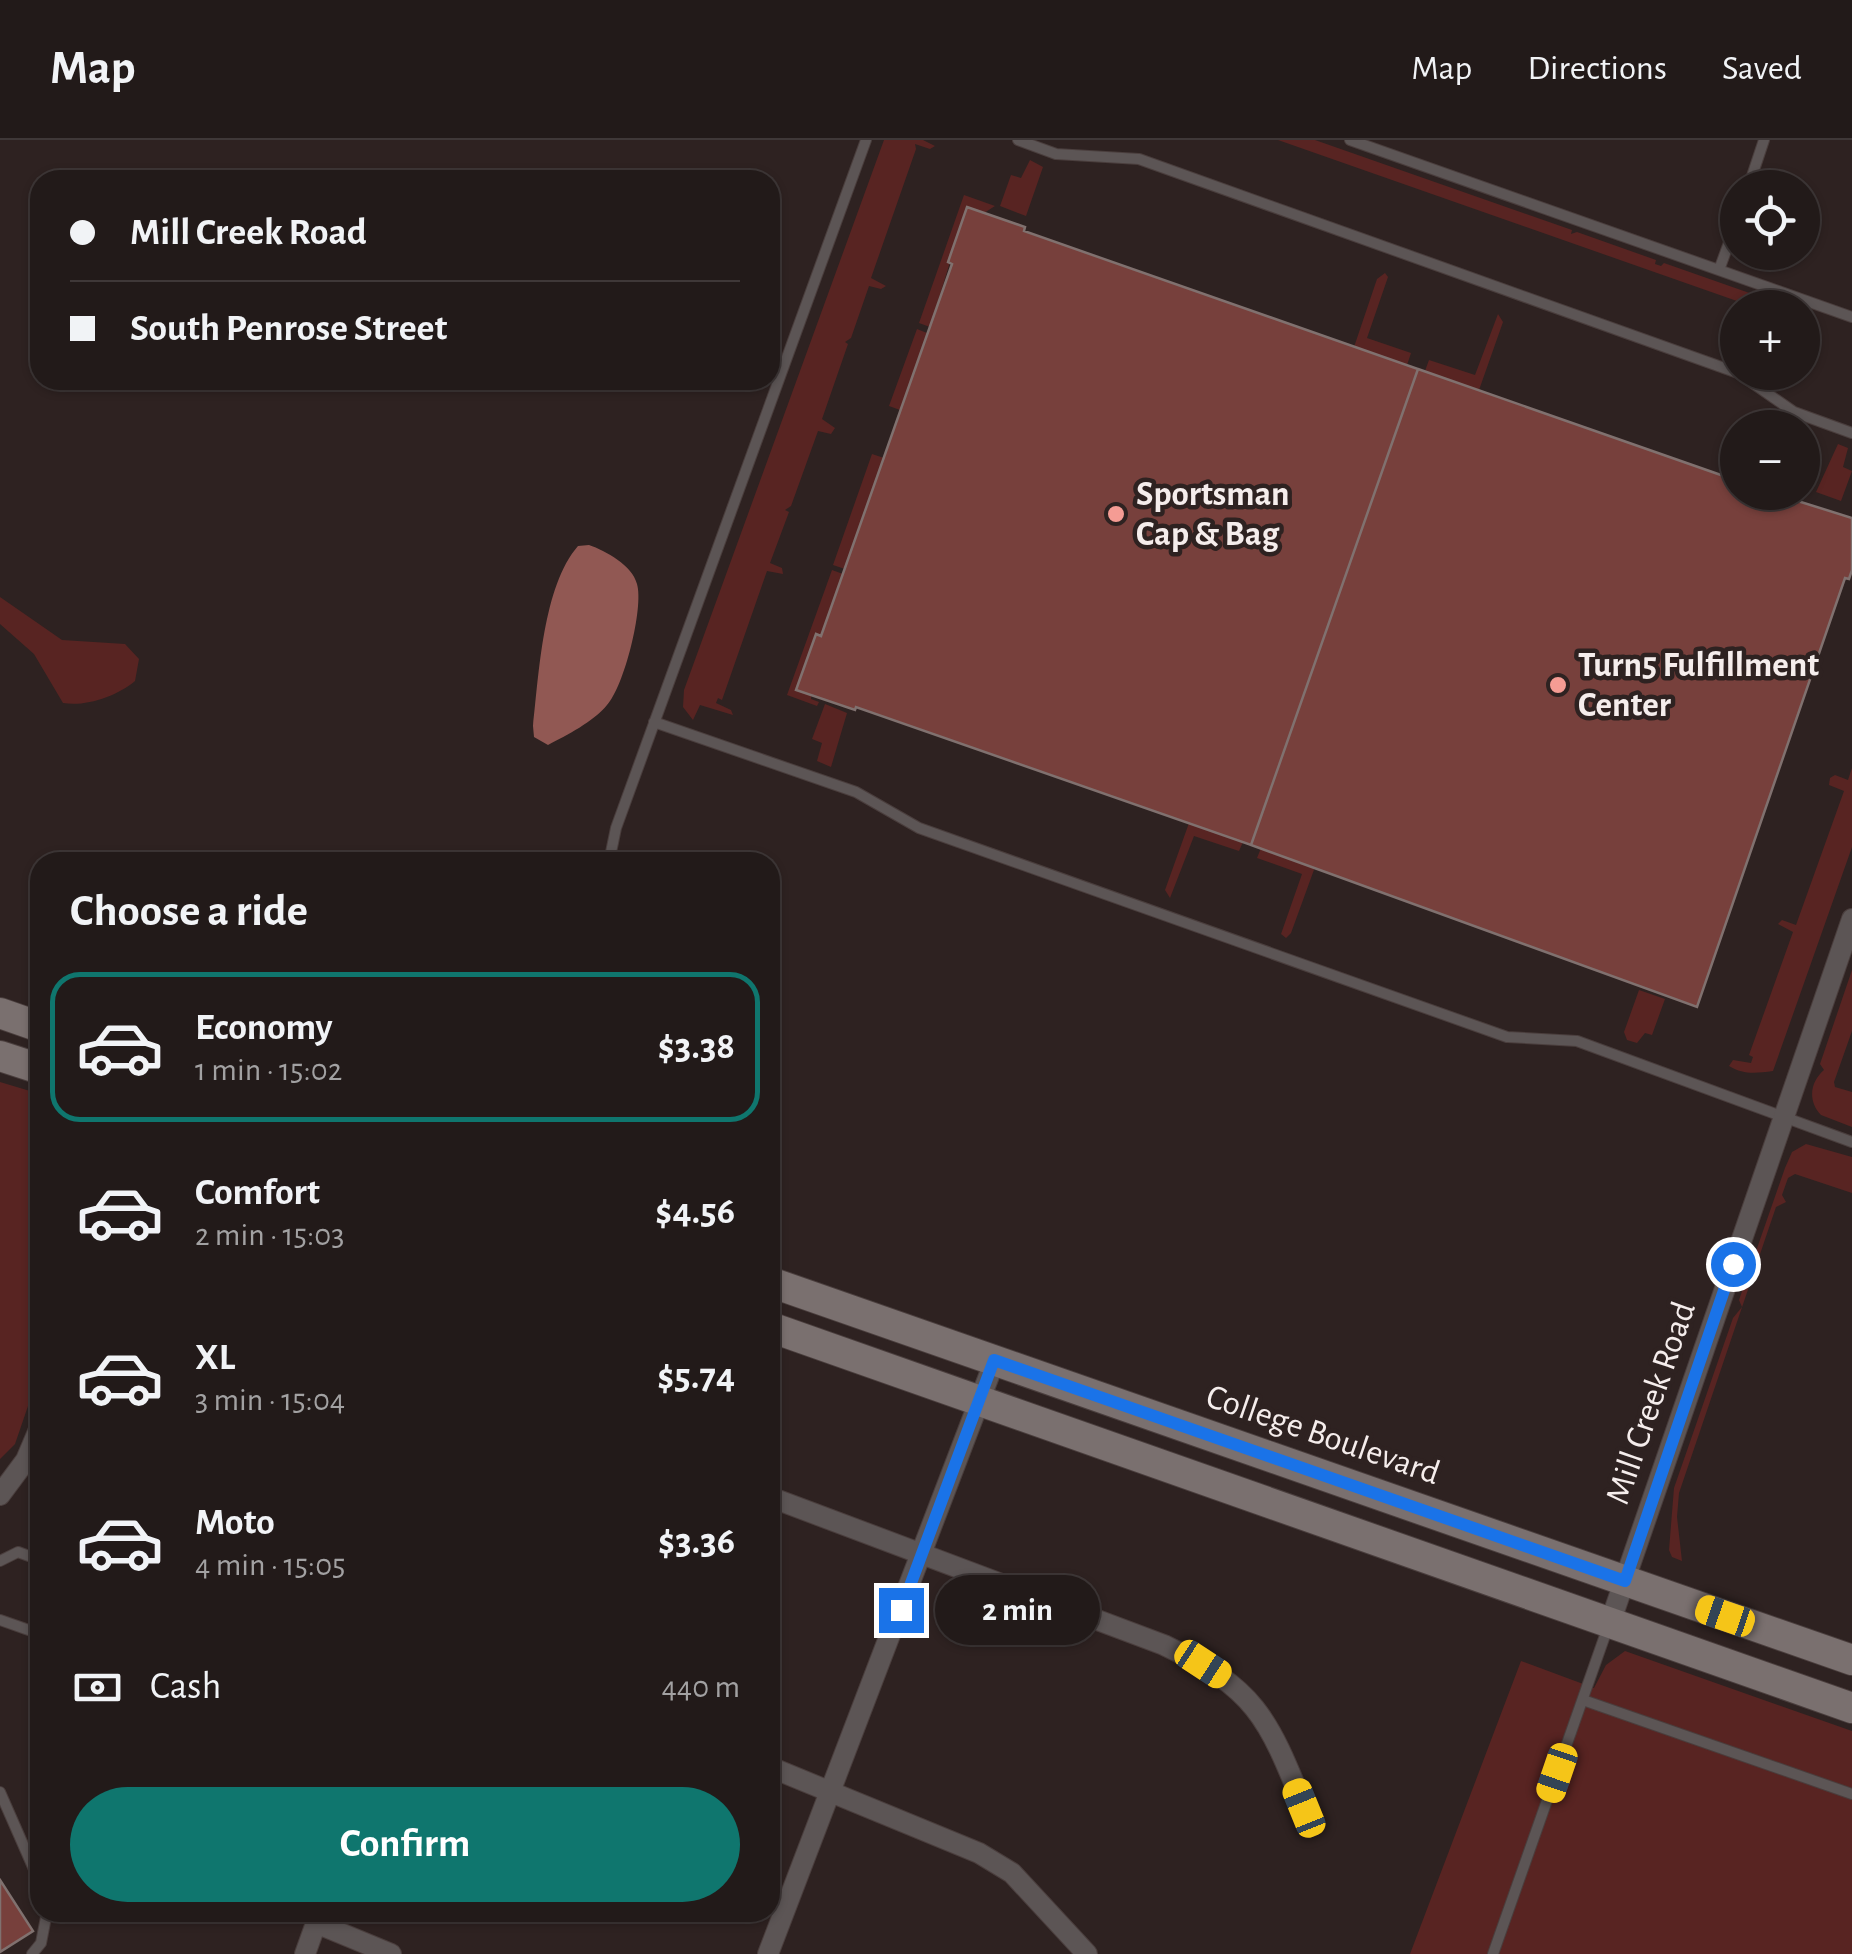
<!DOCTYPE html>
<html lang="en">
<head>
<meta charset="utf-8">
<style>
	:root { --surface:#221a19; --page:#2e2726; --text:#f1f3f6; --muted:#a2a1a2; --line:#3f3838; --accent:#0f766e }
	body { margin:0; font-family:"Alegreya Sans",sans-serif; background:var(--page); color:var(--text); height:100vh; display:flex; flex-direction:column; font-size:38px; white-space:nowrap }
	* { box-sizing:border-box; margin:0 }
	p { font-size:32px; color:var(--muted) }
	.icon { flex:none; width:55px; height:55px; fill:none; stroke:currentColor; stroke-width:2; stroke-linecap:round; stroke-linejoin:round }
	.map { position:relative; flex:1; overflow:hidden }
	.side { position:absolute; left:30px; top:712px; width:750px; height:1070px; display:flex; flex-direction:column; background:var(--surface); border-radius:30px; box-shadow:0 2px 8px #0004,0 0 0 2px var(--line) }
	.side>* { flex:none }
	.top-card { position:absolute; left:30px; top:30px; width:750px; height:220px; border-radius:30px; box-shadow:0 2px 8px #0004,0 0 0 2px var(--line); display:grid; align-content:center; height:220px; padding:0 40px; background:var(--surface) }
	.fabs { position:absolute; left:1720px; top:30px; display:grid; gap:20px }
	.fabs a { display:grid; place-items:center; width:100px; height:100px; border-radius:50%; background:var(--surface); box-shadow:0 2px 8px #0004,0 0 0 2px var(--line); font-size:50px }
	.end { position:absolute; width:45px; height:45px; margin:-22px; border:12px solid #1a73e8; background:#fff; box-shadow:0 0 0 5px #fff }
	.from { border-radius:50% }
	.bubble { position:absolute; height:70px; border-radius:35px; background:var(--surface); box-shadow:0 2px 8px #0004,0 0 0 2px var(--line); font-size:32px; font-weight:700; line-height:70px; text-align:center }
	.car { position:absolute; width:30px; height:60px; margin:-30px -15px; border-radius:12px; box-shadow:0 0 8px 2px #0007; background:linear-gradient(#f5c518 24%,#345 0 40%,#f5c518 0 76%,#345 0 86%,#f5c518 0) }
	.top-card b { display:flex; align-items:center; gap:35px; height:95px; font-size:38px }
	.top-card b+b { border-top:2px solid var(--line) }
	.top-card i { width:25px; height:25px; background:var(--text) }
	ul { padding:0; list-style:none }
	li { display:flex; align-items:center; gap:30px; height:150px; margin:0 20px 15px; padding:0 20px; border:5px solid transparent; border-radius:30px }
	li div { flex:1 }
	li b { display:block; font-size:38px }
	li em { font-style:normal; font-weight:700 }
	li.selected { border-color:var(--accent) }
	li>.icon { width:90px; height:90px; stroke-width:1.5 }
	h2 { padding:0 40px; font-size:45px; line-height:120px }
	.pay { display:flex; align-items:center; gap:25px; height:110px; padding:0 40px; font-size:38px }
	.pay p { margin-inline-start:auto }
	.action { display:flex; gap:20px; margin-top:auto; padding:20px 40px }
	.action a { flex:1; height:115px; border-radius:60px; background:var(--accent); color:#fff; font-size:40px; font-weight:700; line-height:115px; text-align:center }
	header { display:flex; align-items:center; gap:60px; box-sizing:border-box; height:140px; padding:0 50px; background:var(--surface); border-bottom:2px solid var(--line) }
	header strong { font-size:48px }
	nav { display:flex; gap:55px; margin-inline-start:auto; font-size:35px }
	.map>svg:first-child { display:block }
	.green { fill:#582422 }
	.water { fill:#915853 }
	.building { fill:#77403c; stroke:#80716f; stroke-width:2.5 }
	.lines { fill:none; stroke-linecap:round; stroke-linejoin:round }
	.lane-casing { stroke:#4a3e3d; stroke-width:12 }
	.street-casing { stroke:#4a3e3d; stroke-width:22 }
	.secondary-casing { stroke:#4a3e3d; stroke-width:32 }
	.lane { stroke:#5c5555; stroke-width:10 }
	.street { stroke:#5c5555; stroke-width:20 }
	.secondary { stroke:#7a706f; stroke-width:30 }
	.route { stroke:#1a73e8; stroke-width:12 }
	.poi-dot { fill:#f59c94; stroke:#2e2221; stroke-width:4 }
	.labels { text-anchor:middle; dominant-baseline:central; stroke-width:9; stroke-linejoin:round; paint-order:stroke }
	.poi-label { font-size:35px; font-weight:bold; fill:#f5edec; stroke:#2e2221; text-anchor:start }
	.street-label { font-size:35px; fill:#f5edec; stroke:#2e2221 }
</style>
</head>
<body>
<header>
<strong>Map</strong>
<nav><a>Map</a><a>Directions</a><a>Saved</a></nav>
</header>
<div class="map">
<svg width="1852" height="1814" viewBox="0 0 1852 1814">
	<rect width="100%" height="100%" fill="#2e2221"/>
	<!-- green -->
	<path class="green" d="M884 0H923L935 6 930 9 915 4 916 9 871 138 886 146 881 149 869 146 851 198 845 202 848 204 822 279 835 288 831 294 818 291 791 366 785 370 789 372 770 423 782 428 783 434 767 431 722 560 718 558 716 563 731 570 733 575 700 565 693 580 683 567 684 550Z
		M1278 0H1315L1572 90 1571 94 1577 92 1656 120 1655 124 1661 126 1664 123 1758 156 1757 160 1763 158 1791 167H1754Z
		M1030 20 1043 27 1026 76 1000 66 1011 35 1021 38Z
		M964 55 995 66 984 73 967 67 930 187 919 183Z
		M1385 133 1388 137 1367 198 1411 213 1407 225 1354 207 1377 139Z
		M1498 174 1503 182 1479 250 1425 231 1429 220 1475 235Z
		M917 189 927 193 900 270 889 266Z
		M1838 304 1848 308 1843 327 1852 331 1841 361 1816 352Z
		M872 314 884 318 845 429 833 425Z
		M832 430 843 434 821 496 817 494 811 559 819 562 817 566 787 555Z
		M0 457 62 500 125 504 139 519 135 541C117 556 86 567 63 563L34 514 0 484Z
		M825 564 847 573 831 627 817 621 822 603 812 599Z
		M1852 628V707L1773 931C1756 933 1744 935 1729 926L1733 920 1751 923 1753 917 1749 915 1793 792 1778 784 1782 780 1796 785 1844 651 1829 645 1830 638 1835 635 1848 640Z
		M1189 683 1243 702 1239 711 1194 696 1170 758 1165 750Z
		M1261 708 1315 727 1291 793 1286 798 1281 794 1302 734 1257 718Z
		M1852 830V891L1834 942 1835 947 1852 952V987L1821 975C1806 959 1812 940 1824 930L1820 924Z
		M1639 850 1665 859 1652 895 1645 893 1637 903 1627 900 1624 892Z
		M0 942 40 954V1231L15 1304 0 1319Z
		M1806 1004 1852 1017V1053L1795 1034 1788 1038 1782 1055 1786 1062 1776 1067 1679 1353 1677 1377 1682 1421 1672 1417 1669 1410 1674 1348 1733 1178 1742 1167 1739 1160 1785 1028 1792 1012Z
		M1625 1511 1852 1591V1814H1410L1521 1521 1594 1548 1606 1525Z"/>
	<!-- water -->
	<path class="water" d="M589 405C606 411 632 425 637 444 644 468 624 547 607 565 593 582 567 595 548 605L534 597 533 586C539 534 543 446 578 406Z"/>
	<!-- building -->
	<path class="building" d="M967 67 1025 87 1024 91 1418 229 1251 705 856 567 855 570 796 550 816 494 821 496 952 124 948 122Z
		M1418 229 1738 341V352H1769L1852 378V430L1849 439 1845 438 1697 867 1251 705Z
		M0 1740 33 1791 0 1812Z"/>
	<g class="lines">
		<defs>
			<path id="lane" d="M1018 0 1056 14 1139 19 1738 233 1794 272 1852 293
				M1350 0 1852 177
				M1748 48 1764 0
				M1719 130 1738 78
				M654 582 856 652 919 688 1507 897 1577 901 1852 1002
				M609 722 616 688 866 0
				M0 1421 18 1412 40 1420
				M0 1480 40 1494
				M1583 1560 1852 1654
				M0 1652 40 1743
				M32 1814 41 1803 47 1772
				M1493 1814 1609 1484"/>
			<path id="street" d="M0 1355 26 1320 40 1287
				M770 1357 1164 1505C1256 1549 1267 1576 1304 1667
				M1610 1483 1852 779
				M770 1627 979 1713 1012 1733 1087 1814
				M316 1783 391 1814
				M305 1814 320 1772
				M768 1814 995 1220"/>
			<path id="secondary" d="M0 873 40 887
				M0 916 40 929
				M770 1142 1852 1520
				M770 1187 1852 1568"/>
		</defs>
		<!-- lane casing -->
		<use href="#lane" class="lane-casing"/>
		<!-- street casing -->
		<use href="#street" class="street-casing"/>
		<!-- secondary casing -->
		<use href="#secondary" class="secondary-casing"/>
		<!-- lane -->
		<use href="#lane" class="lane"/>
		<!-- street -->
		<use href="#street" class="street"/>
		<!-- secondary -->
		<use href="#secondary" class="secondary"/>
	</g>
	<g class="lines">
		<!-- route -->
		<path class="route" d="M901 1470 994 1220 1625 1441 1733 1124"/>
	</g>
	<!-- markers -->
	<g class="poi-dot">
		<circle cx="1116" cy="374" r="10"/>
		<circle cx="1558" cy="545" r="10"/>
	</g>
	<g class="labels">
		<!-- poi labels -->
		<g class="poi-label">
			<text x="1136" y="354">Sportsman<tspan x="1136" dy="40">Cap &amp; Bag</tspan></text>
			<text x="1578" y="525">Turn5 Fulfillment<tspan x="1578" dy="40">Center</tspan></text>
		</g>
		<!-- street labels -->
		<g class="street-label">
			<text transform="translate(1651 1263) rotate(-71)">Mill Creek Road</text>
			<text transform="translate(1323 1295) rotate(19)">College Boulevard</text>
		</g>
	</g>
</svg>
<div class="fabs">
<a><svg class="icon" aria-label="locate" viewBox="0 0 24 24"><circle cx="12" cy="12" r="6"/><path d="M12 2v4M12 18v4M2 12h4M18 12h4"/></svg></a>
<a>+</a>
<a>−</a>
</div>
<i class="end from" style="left:1733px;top:1124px"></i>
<i class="end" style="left:901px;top:1470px"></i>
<div class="bubble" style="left:935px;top:1435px;width:165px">2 min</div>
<i class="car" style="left:1725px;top:1476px;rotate:289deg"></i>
<i class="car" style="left:1203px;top:1524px;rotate:123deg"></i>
<i class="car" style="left:1557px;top:1633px;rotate:199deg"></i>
<i class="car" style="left:1304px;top:1668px;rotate:338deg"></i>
<div class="top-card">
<b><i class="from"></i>Mill Creek Road</b>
<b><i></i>South Penrose Street</b>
</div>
<section class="side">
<h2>Choose a ride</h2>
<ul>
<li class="selected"><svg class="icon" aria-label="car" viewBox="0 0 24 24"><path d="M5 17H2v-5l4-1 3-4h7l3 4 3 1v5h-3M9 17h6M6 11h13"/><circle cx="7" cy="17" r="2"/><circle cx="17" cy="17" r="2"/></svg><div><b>Economy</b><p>1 min · 15:02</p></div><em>$3.38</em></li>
<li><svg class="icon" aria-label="car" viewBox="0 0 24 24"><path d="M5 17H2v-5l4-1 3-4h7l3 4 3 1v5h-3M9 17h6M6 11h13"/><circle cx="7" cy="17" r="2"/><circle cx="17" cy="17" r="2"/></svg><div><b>Comfort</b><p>2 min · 15:03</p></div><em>$4.56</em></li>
<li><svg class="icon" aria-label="car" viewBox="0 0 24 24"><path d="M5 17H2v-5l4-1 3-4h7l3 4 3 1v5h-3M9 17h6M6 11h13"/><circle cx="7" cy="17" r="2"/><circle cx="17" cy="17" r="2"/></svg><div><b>XL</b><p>3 min · 15:04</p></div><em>$5.74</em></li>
<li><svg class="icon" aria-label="car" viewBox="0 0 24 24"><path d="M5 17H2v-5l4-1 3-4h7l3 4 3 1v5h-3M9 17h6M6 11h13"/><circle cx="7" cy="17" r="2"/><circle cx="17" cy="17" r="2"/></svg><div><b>Moto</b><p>4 min · 15:05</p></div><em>$3.36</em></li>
</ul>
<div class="pay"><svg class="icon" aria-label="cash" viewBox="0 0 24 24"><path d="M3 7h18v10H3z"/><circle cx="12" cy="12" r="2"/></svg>Cash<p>440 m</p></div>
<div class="action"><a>Confirm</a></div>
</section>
</div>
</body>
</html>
